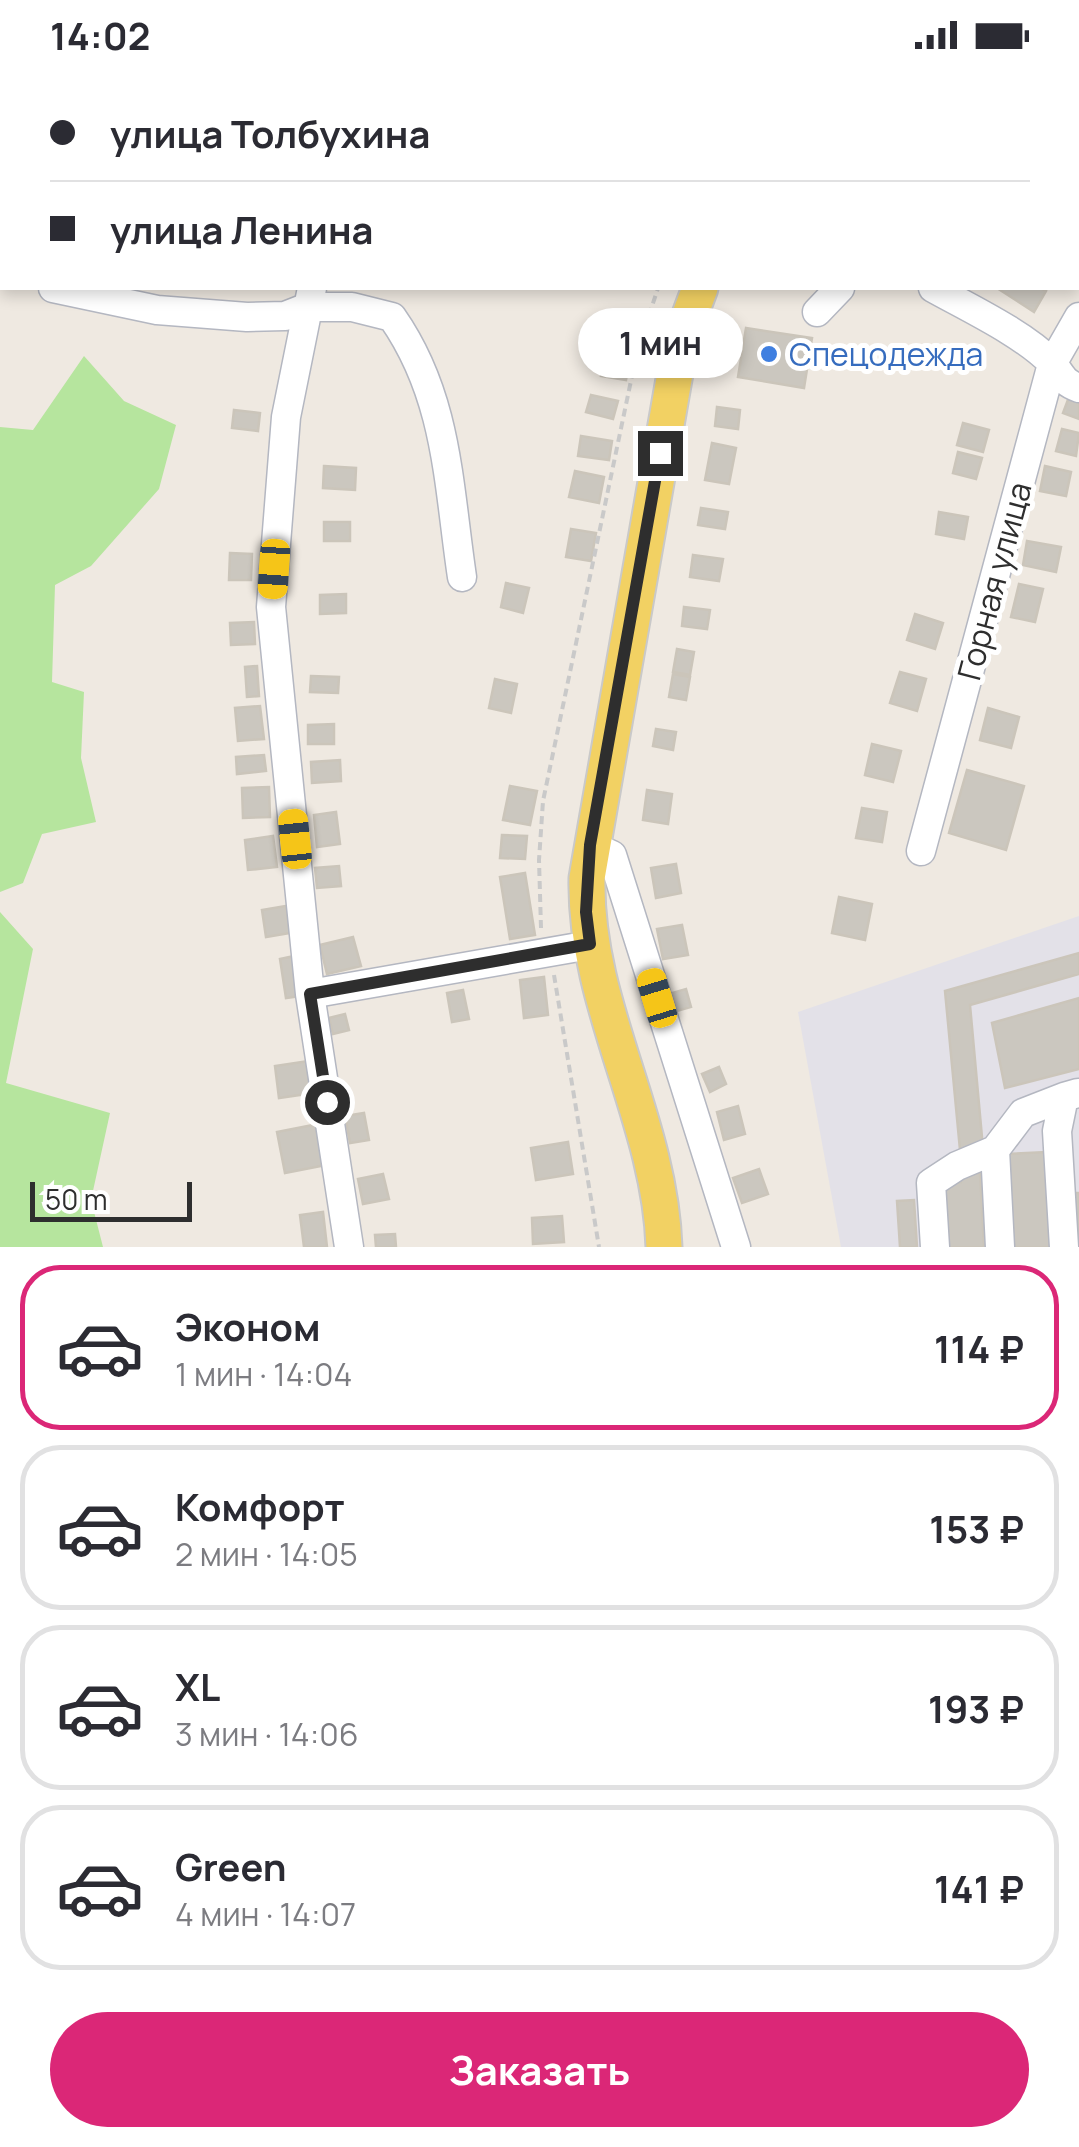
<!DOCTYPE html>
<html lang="ru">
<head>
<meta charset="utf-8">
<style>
	:root { --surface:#fff; --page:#f7f7f7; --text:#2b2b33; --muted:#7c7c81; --line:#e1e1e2; --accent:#db2777 }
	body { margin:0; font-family:Manrope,sans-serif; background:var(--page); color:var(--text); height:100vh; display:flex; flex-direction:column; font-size:38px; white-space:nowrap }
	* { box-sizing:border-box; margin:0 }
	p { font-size:32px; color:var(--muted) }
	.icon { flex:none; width:55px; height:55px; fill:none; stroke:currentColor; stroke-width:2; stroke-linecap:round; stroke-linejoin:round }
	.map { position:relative; height:1177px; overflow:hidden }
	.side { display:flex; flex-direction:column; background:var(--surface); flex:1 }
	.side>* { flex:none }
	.banner { position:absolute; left:0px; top:0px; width:1080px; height:220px; box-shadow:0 5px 15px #0003; display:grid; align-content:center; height:220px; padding:0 50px; background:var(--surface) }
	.scale { position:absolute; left:30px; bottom:25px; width:162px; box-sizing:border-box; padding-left:10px; border:5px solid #2e2e2e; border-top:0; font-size:28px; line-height:35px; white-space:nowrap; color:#2e2e2e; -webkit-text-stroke:8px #fff; paint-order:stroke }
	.end { position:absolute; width:45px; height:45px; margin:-22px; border:12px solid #2e2e2e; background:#fff; box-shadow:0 0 0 5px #fff }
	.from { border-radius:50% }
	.bubble { position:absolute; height:70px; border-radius:35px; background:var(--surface); box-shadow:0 5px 15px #0003; font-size:32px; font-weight:700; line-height:70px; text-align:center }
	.car { position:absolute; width:30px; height:60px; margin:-30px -15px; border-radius:12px; box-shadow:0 0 8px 2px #0007; background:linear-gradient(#f5c518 24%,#345 0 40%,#f5c518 0 76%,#345 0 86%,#f5c518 0) }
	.banner b { display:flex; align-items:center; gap:35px; height:95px; font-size:38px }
	.banner b+b { border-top:2px solid var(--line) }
	.banner i { width:25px; height:25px; background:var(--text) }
	ul { padding:18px 0 0; list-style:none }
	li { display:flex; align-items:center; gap:30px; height:165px; margin:0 20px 15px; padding:0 30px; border:5px solid var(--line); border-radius:40px }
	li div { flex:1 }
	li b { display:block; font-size:38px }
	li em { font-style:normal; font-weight:700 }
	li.active { border-color:var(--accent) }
	li>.icon { width:90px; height:90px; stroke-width:1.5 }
	.primary-button { display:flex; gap:20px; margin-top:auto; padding:20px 50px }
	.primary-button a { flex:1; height:115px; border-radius:60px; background:var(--accent); color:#fff; font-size:40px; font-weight:700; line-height:115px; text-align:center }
	.status { display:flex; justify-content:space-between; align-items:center; height:70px; padding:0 50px; background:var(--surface); direction:ltr }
	.status svg { height:28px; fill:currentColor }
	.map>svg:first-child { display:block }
	.industrial { fill:#e3e1e8 }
	.green { fill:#b6e59e }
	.building { fill:#cbc7bf; stroke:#cbc5ba; stroke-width:2.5 }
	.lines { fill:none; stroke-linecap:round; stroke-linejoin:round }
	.minor-casing { stroke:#b4b7c1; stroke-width:31 }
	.major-casing { stroke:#c9c9c9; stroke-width:39 }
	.path { stroke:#c9c9c9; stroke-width:4; stroke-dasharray:8 5; stroke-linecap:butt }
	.minor { stroke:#fff; stroke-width:28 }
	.major { stroke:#f2d163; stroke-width:35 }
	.route { stroke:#2e2e2e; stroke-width:12 }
	.shop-dot { fill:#3f7fe0; stroke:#fff; stroke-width:4 }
	.labels { text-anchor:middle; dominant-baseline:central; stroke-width:10; stroke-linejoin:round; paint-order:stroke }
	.shop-label { font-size:32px; fill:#366cbe; stroke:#fff; text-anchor:start }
	.street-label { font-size:32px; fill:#2e2e2e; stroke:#fff }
</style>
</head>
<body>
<div class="status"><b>14:02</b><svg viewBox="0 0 49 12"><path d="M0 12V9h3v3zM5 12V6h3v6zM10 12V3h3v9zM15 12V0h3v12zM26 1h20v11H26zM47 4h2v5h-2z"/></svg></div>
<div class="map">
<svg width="1079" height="1177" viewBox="0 0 1079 1177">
	<rect width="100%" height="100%" fill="#efe9e1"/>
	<!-- industrial -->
	<path class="industrial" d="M1079 846V1177H841L798 942Z"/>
	<!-- green -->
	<path class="green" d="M84 286 124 331 176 355 159 419 91 496 55 515 52 612 84 622 81 688 96 752 42 764 23 813 0 822V357L33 360Z
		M0 842 33 879 6 1013 110 1043 91 1130 103 1177H0Z"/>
	<!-- building -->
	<path class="building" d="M997 218H1040L1046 221 1034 242Z
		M612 245 636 249 632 274 608 269Z
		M746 258 812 268 804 318 738 307Z
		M606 281 630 286 626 310 601 306Z
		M591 325 618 331 613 349 586 342Z
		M1069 327 1079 330V349L1063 343Z
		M717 337 740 340 738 359 715 356Z
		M234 340 260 343 258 361 232 358Z
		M963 353 989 360 983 382 957 375Z
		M1062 359 1079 363 1076 386 1056 381Z
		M581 366 612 371 609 390 578 386Z
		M712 373 736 378 729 414 705 410Z
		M958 382 982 388 976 409 953 403Z
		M324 396 356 398 355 420 323 418Z
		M1045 396 1071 402 1066 426 1040 421Z
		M575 401 604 407 599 433 569 427Z
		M701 438 728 442 725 459 698 455Z
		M939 442 968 447 964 469 936 464Z
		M324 452H350V471H324Z
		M571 459 596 463 591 491 566 487Z
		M1027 471 1061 477 1056 502 1023 495Z
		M230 483 252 484 251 510H229Z
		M693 485 723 489 719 511 690 507Z
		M506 513 529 518 523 543 501 537Z
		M1019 514 1043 519 1035 552 1011 547Z
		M346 524V543L320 544V525Z
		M684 537 710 540 707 559 682 556Z
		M915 544 943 553 935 579 907 570Z
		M254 552 255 574 231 575 230 553Z
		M677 579 694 582 690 605 673 602Z
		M257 596 259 626 247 627 245 597Z
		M900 602 926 609 917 641 890 633Z
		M673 604 690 607 686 630 669 627Z
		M311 606 339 607 338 623 310 622Z
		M495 609 517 614 511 643 489 638Z
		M260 636 264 669 238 671 235 638Z
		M988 638 1019 647 1011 678 980 670Z
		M334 654V674H308V655Z
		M656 659 676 662 673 680 653 676Z
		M872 674 901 681 893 712 865 705Z
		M264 685 266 701 237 704 236 687Z
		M340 690 341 711 312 713 311 692Z
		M967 700 1024 716 1006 780 949 763Z
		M510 716 537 721 530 755 503 750Z
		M269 717 270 747 243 748 242 718Z
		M647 720 672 724 668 754 643 750Z
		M862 738 887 742 882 772 856 768Z
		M336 742 340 774 317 777 314 745Z
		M502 765 527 766 525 789 500 788Z
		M273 766 277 797 248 800 245 770Z
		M676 794 681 823 656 828 651 798Z
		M339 796 341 816 317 818 315 798Z
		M525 803 535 865 510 869 500 807Z
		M839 827 872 834 865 870 832 863Z
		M286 836 290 863 266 867 262 840Z
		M682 855 688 885 663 889 657 859Z
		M353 867 361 896 327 904 320 875Z
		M1079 883V904L970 935 983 1078 960 1080 945 921Z
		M294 886 301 926 286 928 280 889Z
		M544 907 548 945 524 948 520 910Z
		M686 919 691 937 677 941 672 923Z
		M463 920 469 949 452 952 447 923Z
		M1079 928V999L1005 1018 992 953Z
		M345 944 349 960 333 964 329 948Z
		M309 991 314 1023 279 1028 275 996Z
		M719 997 726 1014 710 1022 702 1004Z
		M738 1036 745 1064 724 1070 717 1042Z
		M364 1043 369 1070 350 1073 345 1046Z
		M318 1054 326 1095 285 1103 277 1062Z
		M568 1072 573 1104 536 1110 531 1078Z
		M1046 1082 1051 1177H1012L1007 1084Z
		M759 1099 768 1124 742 1133 733 1108Z
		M980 1103 984 1177H944L940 1114 961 1112V1104Z
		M383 1104 389 1129 363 1134 358 1109Z
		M1074 1123H1079V1177H1077Z
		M914 1130 917 1177H900L897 1131Z
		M323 1142 327 1177H304L300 1145Z
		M562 1146 564 1172 533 1174 532 1148Z
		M395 1164 396 1177H376L375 1165Z"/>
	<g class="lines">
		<defs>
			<path id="minor" d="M354 2 355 0
				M53 218 157 240 247 247 285 246 308 237H352L392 247C448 327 448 413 462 507
				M312 218 286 347 271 537 310 924 349 1177
				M933 218C969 238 1024 264 1052 293 1063 306 1062 312 1079 318
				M817 242 840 218
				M590 775 612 785 736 1177
				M921 781 1052 294 1079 247
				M310 924 590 875
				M995 1080 1000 1177
				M935 1177 931 1113 957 1096 995 1080 1023 1043 1064 1027
				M1064 1177 1057 1061 1064 1027 1078 1023"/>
			<path id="major" d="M719 0 731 2
				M877 2 880 0
				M664 1177C660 1049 584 936 587 808L681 269 700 218"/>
		</defs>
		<!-- minor casing -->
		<use href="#minor" class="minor-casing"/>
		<!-- major casing -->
		<use href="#major" class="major-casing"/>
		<!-- path -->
		<path class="path" d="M782 2 784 0
			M541 858 539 790 543 731 637 282 658 218
			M554 905 599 1177"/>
		<!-- minor -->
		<use href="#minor" class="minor"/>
		<!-- major -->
		<use href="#major" class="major"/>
	</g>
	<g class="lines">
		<!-- route -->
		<path class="route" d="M327 1032 310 924 590 874 586 842 590 775 660 383"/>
	</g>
	<!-- markers -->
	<circle class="shop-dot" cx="769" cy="284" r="10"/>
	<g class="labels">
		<!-- shop labels -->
		<g class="shop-label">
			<text x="789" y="284">Спецодежда</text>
		</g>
		<!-- street labels -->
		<g class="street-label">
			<text transform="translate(994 511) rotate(-75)">Горная улица</text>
		</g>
	</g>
</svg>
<div class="scale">50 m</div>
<i class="end from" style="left:327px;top:1032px"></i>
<i class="end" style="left:660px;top:383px"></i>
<div class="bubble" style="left:578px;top:238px;width:165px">1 мин</div>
<i class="car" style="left:274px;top:499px;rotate:184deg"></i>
<i class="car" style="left:295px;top:769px;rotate:354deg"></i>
<i class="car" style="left:657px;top:928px;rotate:343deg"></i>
<div class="banner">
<b><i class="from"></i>улица Толбухина</b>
<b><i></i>улица Ленина</b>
</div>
</div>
<section class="side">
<ul>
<li class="active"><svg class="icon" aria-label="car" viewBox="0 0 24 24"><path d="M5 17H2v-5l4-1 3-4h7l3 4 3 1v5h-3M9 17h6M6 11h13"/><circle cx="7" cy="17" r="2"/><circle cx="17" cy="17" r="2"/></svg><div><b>Эконом</b><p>1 мин · 14:04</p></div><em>114 ₽</em></li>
<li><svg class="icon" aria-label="car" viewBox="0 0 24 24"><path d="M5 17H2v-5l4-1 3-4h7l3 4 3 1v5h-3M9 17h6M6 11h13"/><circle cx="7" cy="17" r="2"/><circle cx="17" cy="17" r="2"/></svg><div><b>Комфорт</b><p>2 мин · 14:05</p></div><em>153 ₽</em></li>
<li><svg class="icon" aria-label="car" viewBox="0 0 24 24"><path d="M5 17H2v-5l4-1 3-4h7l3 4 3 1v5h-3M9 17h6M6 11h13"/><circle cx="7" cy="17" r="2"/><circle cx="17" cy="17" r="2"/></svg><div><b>XL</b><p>3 мин · 14:06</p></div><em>193 ₽</em></li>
<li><svg class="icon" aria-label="car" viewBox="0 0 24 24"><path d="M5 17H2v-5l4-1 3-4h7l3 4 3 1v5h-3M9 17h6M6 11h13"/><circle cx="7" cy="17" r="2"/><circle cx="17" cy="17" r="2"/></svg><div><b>Green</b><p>4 мин · 14:07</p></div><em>141 ₽</em></li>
</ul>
<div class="primary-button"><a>Заказать</a></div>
</section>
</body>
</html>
